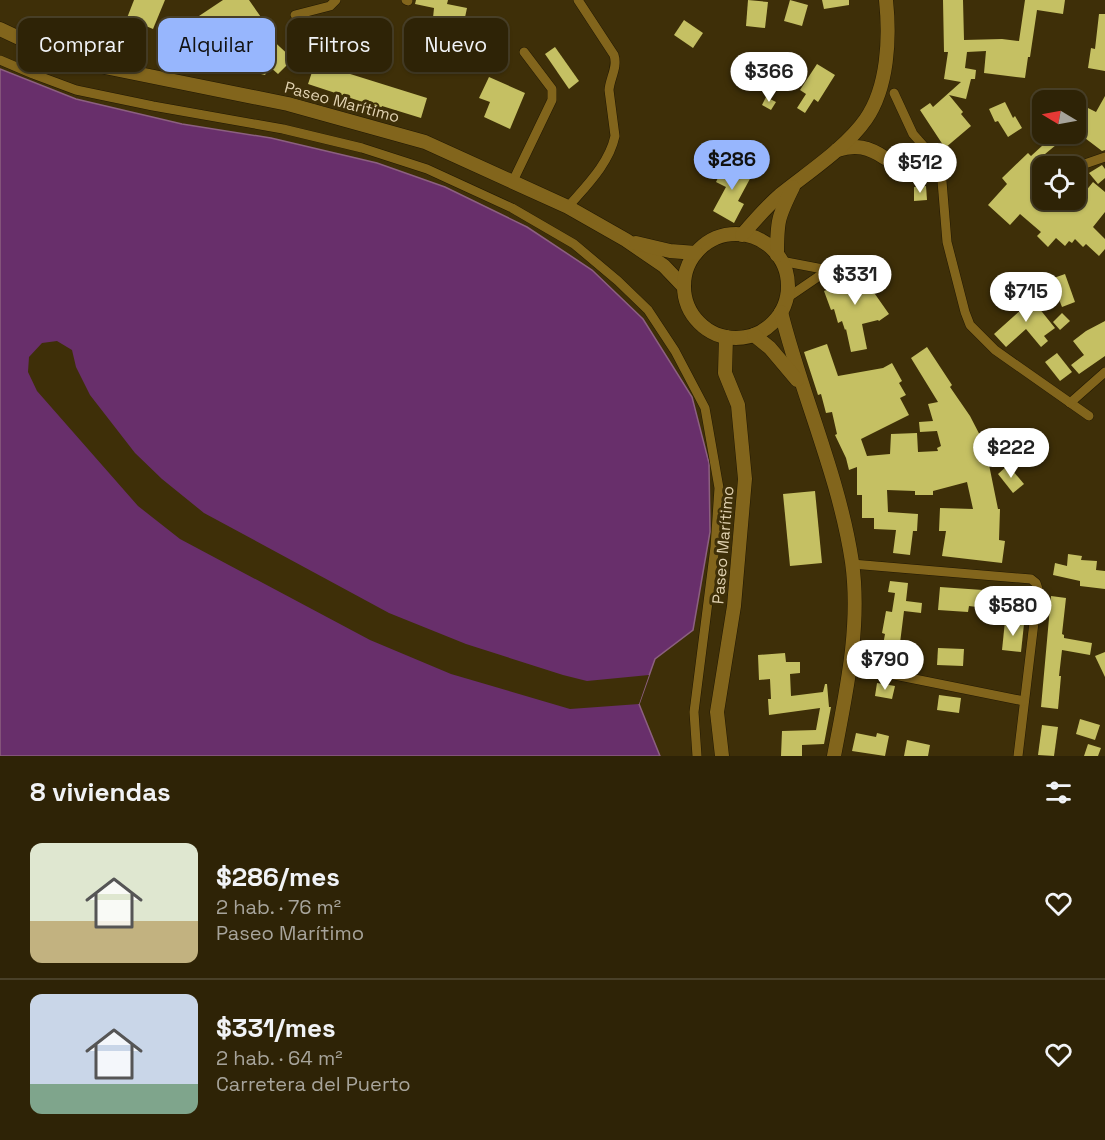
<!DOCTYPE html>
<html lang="es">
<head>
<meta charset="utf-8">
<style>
	:root { --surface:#2e2306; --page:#362b10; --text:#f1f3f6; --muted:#a7a49b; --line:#494028; --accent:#97b6fd }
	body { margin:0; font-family:"Space Grotesk",sans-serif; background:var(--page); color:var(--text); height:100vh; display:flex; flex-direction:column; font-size:22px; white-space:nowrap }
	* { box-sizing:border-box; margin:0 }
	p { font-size:20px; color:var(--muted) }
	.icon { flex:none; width:33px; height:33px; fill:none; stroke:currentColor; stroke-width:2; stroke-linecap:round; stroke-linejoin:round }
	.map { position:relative; height:756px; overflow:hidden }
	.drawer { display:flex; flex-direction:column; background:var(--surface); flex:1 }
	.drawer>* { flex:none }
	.hud { position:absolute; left:18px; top:18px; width:600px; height:54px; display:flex; gap:12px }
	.needle { width:39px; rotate:280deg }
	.buttons { position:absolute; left:1032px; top:90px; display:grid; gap:12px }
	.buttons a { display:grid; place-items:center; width:54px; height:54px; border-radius:12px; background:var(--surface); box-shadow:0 2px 4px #0004,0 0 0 2px var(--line); font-size:30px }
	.price { position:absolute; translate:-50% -51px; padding:0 14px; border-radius:21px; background:#fff; color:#222; font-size:20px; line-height:39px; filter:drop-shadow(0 2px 3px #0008) }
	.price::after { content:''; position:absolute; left:50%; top:36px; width:18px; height:14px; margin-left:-9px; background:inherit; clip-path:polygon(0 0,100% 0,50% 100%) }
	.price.on { background:var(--accent); color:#111 }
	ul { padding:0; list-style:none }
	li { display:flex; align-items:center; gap:18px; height:150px; padding:0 30px }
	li+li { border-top:2px solid var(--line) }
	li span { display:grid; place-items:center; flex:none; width:168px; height:120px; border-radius:12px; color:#555 }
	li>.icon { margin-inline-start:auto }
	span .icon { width:72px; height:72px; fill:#fffc; stroke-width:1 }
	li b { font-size:26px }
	h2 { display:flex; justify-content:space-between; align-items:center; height:72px; padding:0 30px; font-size:26px }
	.chip { padding:0 21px; border-radius:12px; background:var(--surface); box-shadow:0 2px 4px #0004,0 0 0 2px var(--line); font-size:21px; line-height:54px }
	.chip.on { background:var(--accent); color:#111 }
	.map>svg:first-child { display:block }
	.water { fill:#682f6b; stroke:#8c6080; stroke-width:1.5 }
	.pier { fill:#3e2f08 }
	.building { fill:#c5c063 }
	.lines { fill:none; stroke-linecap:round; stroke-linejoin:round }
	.street-casing { stroke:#211803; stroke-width:10 }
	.secondary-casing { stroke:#211803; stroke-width:15 }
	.street { stroke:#82651c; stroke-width:9 }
	.secondary { stroke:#82651c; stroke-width:14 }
	.labels { text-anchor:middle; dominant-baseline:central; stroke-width:6; stroke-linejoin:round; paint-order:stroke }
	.street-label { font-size:16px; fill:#e0d1b0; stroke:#3e2f08 }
</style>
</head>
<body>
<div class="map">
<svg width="1105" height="756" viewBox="0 0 1105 756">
	<rect width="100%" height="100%" fill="#3e2f08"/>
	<polygon class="water" points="0,69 76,99 182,124 271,138 377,163 445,187 527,227 592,270 643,319 692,397 709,463 710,532 693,630 655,659 639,704 660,756 0,756"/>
	<polygon class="pier" points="57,341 72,350 76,367 90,395 135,453 162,479 204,513 389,613 466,644 563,675 587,681 649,675 639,704 570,709 451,674 370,640 180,539 138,506 37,391 28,372 29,357 42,343"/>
	<g class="building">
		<polygon points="134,0 165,0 153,29 127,18"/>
		<polygon points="223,0 249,0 263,20 234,40 250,53 267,35 293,59 278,74 270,67 265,75 234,67 237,61 202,52 196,18"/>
		<polygon points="416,0 448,0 447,4 467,8 464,22 445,18 444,21 433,18 434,8 415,4"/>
		<polygon points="748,0 768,2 765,28 746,26"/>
		<polygon points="790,0 808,5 802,26 784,21"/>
		<polygon points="822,0 849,0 849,5 824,9"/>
		<polygon points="943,0 963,0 964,40 1002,39 1019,41 1025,0 1065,0 1063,14 1037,10 1030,57 1028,57 1025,78 984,73 986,51 967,52 965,68 976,70 975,79 971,79 966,99 949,95 963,112 961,114 971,126 945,148 920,110 930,103 933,107 961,82 944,79 948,52 944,52"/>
		<polygon points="1099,14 1105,14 1105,71 1088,68 1091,48 1095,49"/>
		<polygon points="684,20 703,33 693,48 674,35"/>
		<polygon points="364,31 386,36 382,57 360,53"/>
		<polygon points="555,47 579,81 569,89 545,54"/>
		<polygon points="315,63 427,98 421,118 382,106 381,108 308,84"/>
		<polygon points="817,64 835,75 818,102 814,99 805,113 797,108 806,94 800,90"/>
		<polygon points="489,77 525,93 510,129 484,117 490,102 479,98"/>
		<polygon points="1105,96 1105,150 1102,151 1077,132 1084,121 1076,115 1082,105 1096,112"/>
		<polygon points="766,97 776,102 771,110 762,105"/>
		<polygon points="1005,102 1013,118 1015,116 1022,128 1008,137 998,121 995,122 989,109"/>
		<polygon points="1033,134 1063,134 1053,142 1056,145 1045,154 1057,166 1042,166 1042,200 1076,200 1076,192 1081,197 1093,182 1105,192 1105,212 1093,227 1105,239 1105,249 1099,256 1086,244 1083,247 1075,239 1072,243 1069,241 1065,246 1056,238 1048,247 1037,236 1041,232 1020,214 1010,225 988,205 1007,184 1002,178 1028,153 1031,156 1043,145"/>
		<polygon points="726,161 752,175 738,201 744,204 734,223 713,211 726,187 716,182"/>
		<polygon points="1102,165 1105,169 1105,178 1098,184 1089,173"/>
		<polygon points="926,186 927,200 914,201 914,187"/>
		<polygon points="857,259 863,277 889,314 879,321 878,320 862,324 867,349 851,352 846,329 845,330 842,321 838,323 834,309 831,310 824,291 845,283 851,279 846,263"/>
		<polygon points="1065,274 1075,302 1062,307 1051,279"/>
		<polygon points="1026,292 1055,328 1044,336 1048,341 1041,347 1026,329 1006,347 994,334 1022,309 1015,301"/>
		<polygon points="1062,313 1070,321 1060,330 1053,322"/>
		<polygon points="1105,321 1105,356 1079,374 1071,365 1084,355 1073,341 1086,331"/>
		<polygon points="827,344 838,376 883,368 892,363 902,381 899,383 906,395 900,398 909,415 861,439 867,456 890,454 891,434 917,433 918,452 938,451 937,448 941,446 937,431 920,432 919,422 933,421 928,404 938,402 911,358 927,347 952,385 950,387 970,416 985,445 998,509 1000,509 999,540 1005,541 1002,563 942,556 946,531 939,531 940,508 973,509 967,482 933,491 933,495 915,495 915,491 887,490 888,512 918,514 917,531 913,531 910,555 893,553 896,530 874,529 874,518 862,518 862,495 857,495 857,467 849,470 846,458 835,435 837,434 832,412 826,413 821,394 818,395 804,352"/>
		<polygon points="1057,353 1072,372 1060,381 1045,362"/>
		<polygon points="1008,465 1024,484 1013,493 998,474"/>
		<polygon points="815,491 822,563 790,566 783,494"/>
		<polygon points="1068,554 1082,556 1081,560 1097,561 1096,570 1105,571 1105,589 1080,586 1080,581 1053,575 1055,563 1067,566"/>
		<polygon points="890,581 908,583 906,601 922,603 921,613 904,611 898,659 881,656 885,634 882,633 886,611 892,612 895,593 888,592"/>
		<polygon points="940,587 997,591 996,600 1008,601 1007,611 969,606 968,612 938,610"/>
		<polygon points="1051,596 1066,598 1062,634 1064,635 1064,638 1092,643 1090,655 1062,650 1059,676 1061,676 1058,709 1041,707"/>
		<polygon points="1005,621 1024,624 1021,652 1002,650"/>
		<polygon points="938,648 964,649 963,666 937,665"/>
		<polygon points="1105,652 1105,677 1095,656"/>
		<polygon points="785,653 786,662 800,662 800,673 790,674 791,696 823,692 825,684 827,684 829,707 831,707 824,744 802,745 802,756 781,756 782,731 816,730 820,708 769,715 768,699 771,699 770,679 759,680 758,655"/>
		<polygon points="877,683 895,686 892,699 875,696"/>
		<polygon points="939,695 961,698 959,713 937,710"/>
		<polygon points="1080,719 1100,725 1095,740 1076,734"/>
		<polygon points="1042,725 1058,727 1054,756 1038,755"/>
		<polygon points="856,733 876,737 877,733 889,736 885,756 852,751"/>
		<polygon points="907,740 930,745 928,756 904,756"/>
		<polygon points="1088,744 1101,748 1098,756 1084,756"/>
	</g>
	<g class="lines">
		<g class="street-casing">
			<g id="street">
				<polyline points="406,0 408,1"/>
				<polyline points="295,15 330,6 336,0"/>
				<polyline points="0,60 33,74 76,90 153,106 283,129 362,148 427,169 512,208 574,244 618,281 648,310 675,351 705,408 719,488 715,547 694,712 697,756"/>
				<polyline points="894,93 913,134 936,160 941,169 947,242 965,312 970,325 995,350 1089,416"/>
				<polyline points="1076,167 1105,157"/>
				<polyline points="513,181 552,100 552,89 524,52"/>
				<path d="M568 207C586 186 609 164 615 136L609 90C610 78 618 67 614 55L578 0"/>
				<polyline points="781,261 828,270"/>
				<polyline points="787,298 828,270"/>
				<polyline points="1070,403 1105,372"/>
				<polyline points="852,564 1031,579 1036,583 1038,589 1018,756"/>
				<polyline points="850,666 1024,701"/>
			</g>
		</g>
		<g class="secondary-casing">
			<g id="secondary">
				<polyline points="0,29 36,46 85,63 288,104 425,142 568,207 626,240 664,266 684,287"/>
				<path d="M837 150C856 144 869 147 885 158"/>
				<circle cx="736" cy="286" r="52"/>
				<path d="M742 235C754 221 766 207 780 195 807 173 846 148 866 119 888 87 890 38 886 0"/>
				<polyline points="636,243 670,251 696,253"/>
				<path d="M777 255C777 221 778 217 793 187"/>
				<path d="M781 312C802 396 839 476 852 562 861 627 846 692 834 756"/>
				<polyline points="754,335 770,348 797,380"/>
				<polyline points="722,756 717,712 734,606 745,479 738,405 725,373 726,337"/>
			</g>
		</g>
		<use href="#street" class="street"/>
		<use href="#secondary" class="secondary"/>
	</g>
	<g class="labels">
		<g class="street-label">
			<text transform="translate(342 102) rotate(15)">Paseo Marítimo</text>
			<text transform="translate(723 545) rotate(-85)">Paseo Marítimo</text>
		</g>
	</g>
</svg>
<div class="buttons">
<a><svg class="needle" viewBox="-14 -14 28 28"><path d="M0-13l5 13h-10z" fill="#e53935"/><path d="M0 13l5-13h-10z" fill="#a7a49b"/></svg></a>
<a><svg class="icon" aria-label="locate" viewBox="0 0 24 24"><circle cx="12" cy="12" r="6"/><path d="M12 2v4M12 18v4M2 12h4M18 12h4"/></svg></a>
</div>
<b class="price" style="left:769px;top:103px">$366</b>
<b class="price on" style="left:732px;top:191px">$286</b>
<b class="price" style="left:920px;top:194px">$512</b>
<b class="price" style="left:855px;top:306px">$331</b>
<b class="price" style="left:1026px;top:323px">$715</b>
<b class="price" style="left:1011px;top:479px">$222</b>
<b class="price" style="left:1013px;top:637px">$580</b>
<b class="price" style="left:885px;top:691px">$790</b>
<div class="hud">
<a class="chip">Comprar</a>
<a class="chip on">Alquilar</a>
<a class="chip">Filtros</a>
<a class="chip">Nuevo</a>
</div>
</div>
<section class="drawer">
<h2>8 viviendas<svg class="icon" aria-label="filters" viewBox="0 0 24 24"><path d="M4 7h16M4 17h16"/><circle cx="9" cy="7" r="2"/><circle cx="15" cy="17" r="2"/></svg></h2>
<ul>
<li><span style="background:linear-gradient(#dfe7d0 65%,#c2b280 0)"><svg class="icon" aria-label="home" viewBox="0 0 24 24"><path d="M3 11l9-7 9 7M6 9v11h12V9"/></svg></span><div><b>$286/mes</b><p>2 hab. · 76 m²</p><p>Paseo Marítimo</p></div><svg class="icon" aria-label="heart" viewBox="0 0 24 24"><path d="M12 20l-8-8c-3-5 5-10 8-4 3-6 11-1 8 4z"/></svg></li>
<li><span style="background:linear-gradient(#c9d6e8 75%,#7fa58c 0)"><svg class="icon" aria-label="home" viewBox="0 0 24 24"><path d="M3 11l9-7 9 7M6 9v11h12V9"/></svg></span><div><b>$331/mes</b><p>2 hab. · 64 m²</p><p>Carretera del Puerto</p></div><svg class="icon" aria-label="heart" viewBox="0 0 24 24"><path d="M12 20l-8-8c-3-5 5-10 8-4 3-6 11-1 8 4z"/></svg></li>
</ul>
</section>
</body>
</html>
